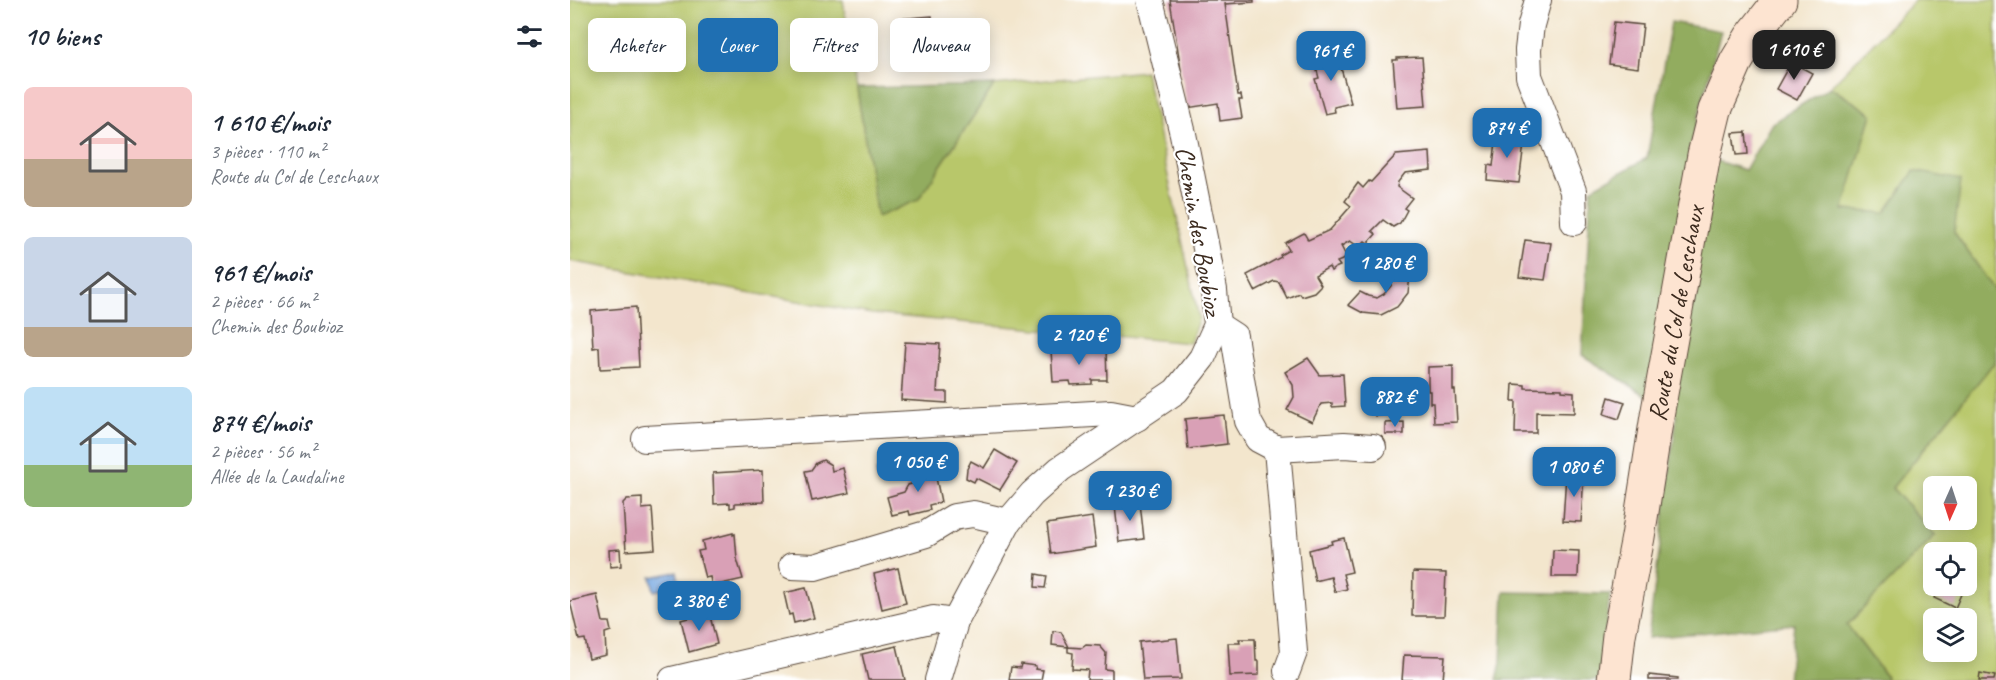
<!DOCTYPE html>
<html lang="fr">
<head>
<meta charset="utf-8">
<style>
	:root { --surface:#fff; --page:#f6f6f7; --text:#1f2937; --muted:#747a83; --accent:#1f6fb2 }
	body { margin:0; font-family:Caveat,sans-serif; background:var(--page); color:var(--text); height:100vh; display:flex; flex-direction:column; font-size:22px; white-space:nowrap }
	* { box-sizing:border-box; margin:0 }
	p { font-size:20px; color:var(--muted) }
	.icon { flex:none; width:33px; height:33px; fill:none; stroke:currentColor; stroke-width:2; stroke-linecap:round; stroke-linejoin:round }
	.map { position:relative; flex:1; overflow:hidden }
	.panel { display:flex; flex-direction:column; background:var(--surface); width:570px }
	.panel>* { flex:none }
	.guide { position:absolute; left:18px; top:18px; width:570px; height:54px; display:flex; gap:12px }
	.needle { width:39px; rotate:183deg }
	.tools { position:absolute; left:1353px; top:476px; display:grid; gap:12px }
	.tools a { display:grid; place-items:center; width:54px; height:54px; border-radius:9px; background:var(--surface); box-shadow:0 3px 15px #0003; font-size:30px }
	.price { position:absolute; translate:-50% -51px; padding:0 14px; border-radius:12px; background:var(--accent); color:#fff; font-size:20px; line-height:39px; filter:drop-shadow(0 2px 3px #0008) }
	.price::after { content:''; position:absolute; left:50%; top:36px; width:18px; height:14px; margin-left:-9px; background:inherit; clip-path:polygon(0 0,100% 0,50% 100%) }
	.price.active { background:#222; color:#fff }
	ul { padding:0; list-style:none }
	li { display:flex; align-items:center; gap:18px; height:150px; padding:0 24px }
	li span { display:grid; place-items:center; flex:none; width:168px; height:120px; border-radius:9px; color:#555 }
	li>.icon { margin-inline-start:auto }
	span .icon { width:72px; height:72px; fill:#fffc; stroke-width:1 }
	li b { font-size:26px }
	h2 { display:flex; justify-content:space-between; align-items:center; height:72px; padding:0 24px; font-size:26px }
	.chip { padding:0 21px; border-radius:9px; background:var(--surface); box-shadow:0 3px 15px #0003; font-size:21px; line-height:54px }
	.chip.active { background:var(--accent); color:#fff }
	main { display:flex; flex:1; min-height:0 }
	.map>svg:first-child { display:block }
	.green { fill:#b8c76a; stroke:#7a7844; stroke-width:1.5; fill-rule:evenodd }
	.forest { fill:#92ac5e; stroke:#666b3e; stroke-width:1.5 }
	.water { fill:#76a7e1; stroke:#586880; stroke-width:1.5 }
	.building { fill:#d9a0b6 }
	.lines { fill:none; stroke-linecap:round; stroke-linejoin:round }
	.minor-casing { stroke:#574638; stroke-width:28 }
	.secondary-casing { stroke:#574638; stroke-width:35 }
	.minor { stroke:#fff; stroke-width:26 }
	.secondary { stroke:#fde4d1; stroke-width:33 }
	.labels { text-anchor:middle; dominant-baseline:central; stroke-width:4.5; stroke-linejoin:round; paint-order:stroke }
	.street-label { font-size:26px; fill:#3b2a1e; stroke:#fff }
</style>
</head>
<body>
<main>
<section class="panel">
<h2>10 biens<svg class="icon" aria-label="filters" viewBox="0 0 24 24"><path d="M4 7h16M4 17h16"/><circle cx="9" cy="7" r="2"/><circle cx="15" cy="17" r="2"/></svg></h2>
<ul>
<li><span style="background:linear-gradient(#f6c9c9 60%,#b9a48a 0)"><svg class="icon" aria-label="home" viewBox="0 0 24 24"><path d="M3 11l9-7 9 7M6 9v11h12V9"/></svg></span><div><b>1 610 €/mois</b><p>3 pièces · 110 m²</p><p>Route du Col de Leschaux</p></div></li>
<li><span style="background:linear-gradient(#c9d6e8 75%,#b9a48a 0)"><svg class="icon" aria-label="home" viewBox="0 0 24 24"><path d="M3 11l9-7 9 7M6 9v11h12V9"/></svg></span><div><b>961 €/mois</b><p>2 pièces · 66 m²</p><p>Chemin des Boubioz</p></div></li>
<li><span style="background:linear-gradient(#bfe0f5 65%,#8fb573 0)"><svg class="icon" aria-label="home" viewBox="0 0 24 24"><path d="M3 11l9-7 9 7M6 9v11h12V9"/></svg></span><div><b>874 €/mois</b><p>2 pièces · 56 m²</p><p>Allée de la Laudaline</p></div></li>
</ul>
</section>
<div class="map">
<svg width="1426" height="680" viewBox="0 0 1426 680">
	<rect width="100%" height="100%" fill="#fff"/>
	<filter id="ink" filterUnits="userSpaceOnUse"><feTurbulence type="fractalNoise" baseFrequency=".0167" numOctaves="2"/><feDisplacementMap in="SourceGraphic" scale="12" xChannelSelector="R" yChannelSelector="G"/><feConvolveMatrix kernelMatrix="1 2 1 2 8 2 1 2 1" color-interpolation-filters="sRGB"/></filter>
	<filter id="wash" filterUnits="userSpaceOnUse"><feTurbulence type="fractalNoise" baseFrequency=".008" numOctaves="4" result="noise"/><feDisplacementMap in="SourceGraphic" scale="24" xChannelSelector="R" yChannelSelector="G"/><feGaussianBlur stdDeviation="1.35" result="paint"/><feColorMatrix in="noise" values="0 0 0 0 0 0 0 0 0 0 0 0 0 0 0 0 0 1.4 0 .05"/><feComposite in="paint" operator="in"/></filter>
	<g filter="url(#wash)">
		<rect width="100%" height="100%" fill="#f3e6cd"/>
		<g class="green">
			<polygon points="0,0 273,0 307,217 348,200 424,85 575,71 629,318 620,343 302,314 0,261"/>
			<polygon points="1345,0 1426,0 1426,292 1384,232 1315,213 1272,210 1302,114 1260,87"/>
			<path d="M1426 360V680H1314L1316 676 1277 625 1365 535 1322 488ZM1364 486H1396V519H1364ZM1364 552H1396V585H1364ZM1364 618H1396V651H1364Z"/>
		</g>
		<g class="forest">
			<polygon points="1101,22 1151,31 1119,152 1175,170 1202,123 1260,87 1302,114 1273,210 1315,213 1344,171 1391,180 1384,232 1426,292 1426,360 1322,488 1365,535 1277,625 1316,677 1314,680 1218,680 1224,624 1078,638 1107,415 1012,355 1021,189 1077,158"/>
			<polygon points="424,85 348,200 307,217 287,88"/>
			<polygon points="934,592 1040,594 1030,680 927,680 931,662"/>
		</g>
		<g class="water">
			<polygon points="334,465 336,475 308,481 306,471"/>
			<polygon points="107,572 110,586 84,591 81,577"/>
		</g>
		<g id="blocks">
			<g class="building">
				<polygon points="600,0 684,0 684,2 655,4 668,95 671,95 672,100 669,100 672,118 650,121 648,103 617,108"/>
				<polygon points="362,16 365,57 330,60 327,19"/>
				<polygon points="1044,22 1073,25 1068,68 1039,64"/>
				<polygon points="766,51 781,103 764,107 765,112 755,114 745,79 749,78 743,56"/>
				<polygon points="852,57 856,106 827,108 823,60 827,60 827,58"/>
				<polygon points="1221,62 1242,73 1227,100 1206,89"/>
				<polygon points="1176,132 1178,154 1166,155 1163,133"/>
				<polygon points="927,133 955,136 949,183 917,180 918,165 923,166"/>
				<polygon points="860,152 861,170 835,173 828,182 827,187 842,198 834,208 837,210 830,223 823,227 813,220 802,231 806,234 798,243 795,241 789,247 780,241 771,246 777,258 767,262 770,266 765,268 761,271 759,267 745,275 751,285 744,292 731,296 729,293 717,298 709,282 704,281 685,291 677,275 711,257 710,255 719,250 715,243 734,233 738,240 760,230 781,206 775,201 788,183 793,188 799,181 801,182 826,155"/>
				<polygon points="955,240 981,243 975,280 949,277"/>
				<polygon points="836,260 840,276 838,293 827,307 811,315 793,313 778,305 790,292 798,296 807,298 814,294 821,286 822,277 820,268"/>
				<polygon points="66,307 69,367 30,369 29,347 23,348 21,311"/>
				<polygon points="335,342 370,344 367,392 377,392 377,403 331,400"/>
				<polygon points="536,349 537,380 522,380 522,384 501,385 500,381 483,382 481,350"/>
				<polygon points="738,358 750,375 773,374 775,406 762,407 762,403 751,404 742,422 717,410 724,397 723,385 715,372"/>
				<polygon points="883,366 883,390 885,390 887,422 864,423 863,403 860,403 860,391 858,391 858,367"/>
				<polygon points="943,384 955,385 955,388 992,389 992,391 1004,392 1004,413 966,412 966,433 945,433 946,401 942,401"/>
				<polygon points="829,389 830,414 805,416 803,390"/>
				<polygon points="1039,397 1055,402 1049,419 1034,414"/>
				<polygon points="654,415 657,444 618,449 615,419"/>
				<polygon points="834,422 834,434 815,434 815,423"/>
				<polygon points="425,450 447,463 430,490 406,478 404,482 396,478 397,469 401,461 414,468"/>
				<polygon points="362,458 371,502 359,505 360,510 340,515 339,511 322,515 317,497 334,492 338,485 348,482 352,475 350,459"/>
				<polygon points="253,460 261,465 262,471 273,468 279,493 242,501 235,471 241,470 246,463"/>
				<polygon points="193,470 194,502 165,503 165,507 160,508 160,503 144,504 143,473"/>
				<polygon points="996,474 1014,475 1011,522 993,521"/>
				<polygon points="72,498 72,509 82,508 85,549 56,551 53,503 57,499"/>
				<polygon points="570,503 574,539 549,542 545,506"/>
				<polygon points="522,517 526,547 481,554 477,524"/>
				<polygon points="163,533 163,535 165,534 167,559 173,579 142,586 140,577 135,578 128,551 134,550 132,541"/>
				<polygon points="774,538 782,572 773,574 777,589 765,592 761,577 745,581 739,550 762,544 761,541"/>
				<polygon points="50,549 51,566 40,567 39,550"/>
				<polygon points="983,550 1009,551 1008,577 982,577"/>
				<polygon points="328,568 336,603 312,609 304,574"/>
				<polygon points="843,572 876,573 874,616 842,616"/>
				<polygon points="466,574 477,576 475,588 465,587"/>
				<polygon points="1370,585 1395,585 1385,608 1364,598"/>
				<polygon points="236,588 244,618 224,623 222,614 219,615 214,593"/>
				<polygon points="27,595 33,622 39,622 41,631 35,633 36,655 19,659 15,639 9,640 0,601"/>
				<polygon points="139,612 147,644 119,652 111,620"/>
				<polygon points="483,631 491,632 499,647 512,648 516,645 530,646 536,653 535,669 542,670 542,680 517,680 518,670 502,669 503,653 498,652 498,647 482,645"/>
				<polygon points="607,638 611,679 573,680 569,642"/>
				<polygon points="669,639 685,639 686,661 689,661 689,675 660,676 658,643 670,643"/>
				<polygon points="327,646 335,680 298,680 292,654"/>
				<polygon points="834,655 875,656 873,680 832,680"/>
				<polygon points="451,664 466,666 465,669 473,670 471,680 439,680 441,667 450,668"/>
				<polygon points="1410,673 1425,676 1424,680 1409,680"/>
				<polygon points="1079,675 1108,678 1108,680 1079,680"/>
			</g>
		</g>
	</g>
	<g filter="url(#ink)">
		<use href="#blocks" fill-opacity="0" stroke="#574638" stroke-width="1.5"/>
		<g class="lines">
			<g class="minor-casing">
				<g id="minor">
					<polyline points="968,0 961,25 958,50 959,76 1003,191 1004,222"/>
					<polyline points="647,325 664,336 678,421 688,439 707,449 774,445 803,447"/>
					<polyline points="75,439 541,413 567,418"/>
					<polyline points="707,449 724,652 717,671"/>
					<polyline points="222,566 245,567 356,534 384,517 403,514 438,522"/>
					<polyline points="102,680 364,619 385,622"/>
					<polyline points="368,680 385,622 438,522 462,494 490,469 606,391 632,358 647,325 644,290 635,243 613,134 580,0"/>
				</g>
			</g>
			<g class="secondary-casing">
				<g id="secondary">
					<path id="s1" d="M1044 680 1049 635 1068 537 1087 416 1134 155 1145 110 1166 62 1181 37 1210 0"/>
				</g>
			</g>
			<use href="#minor" class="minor"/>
			<use href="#secondary" class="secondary"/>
		</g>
	</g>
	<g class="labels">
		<g class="street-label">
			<text transform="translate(629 231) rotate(80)">Chemin des Boubioz</text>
			<text stroke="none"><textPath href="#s1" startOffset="372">Route du Col de Leschaux</textPath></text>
		</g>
	</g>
</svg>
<div class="tools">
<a><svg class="needle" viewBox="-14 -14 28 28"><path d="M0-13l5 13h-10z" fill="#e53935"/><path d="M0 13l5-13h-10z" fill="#747a83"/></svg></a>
<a><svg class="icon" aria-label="locate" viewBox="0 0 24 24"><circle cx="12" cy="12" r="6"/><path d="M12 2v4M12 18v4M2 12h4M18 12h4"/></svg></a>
<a><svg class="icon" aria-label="layers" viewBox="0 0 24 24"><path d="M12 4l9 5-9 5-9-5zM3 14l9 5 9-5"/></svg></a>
</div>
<b class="price active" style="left:1224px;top:81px">1 610 €</b>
<b class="price" style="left:761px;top:82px">961 €</b>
<b class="price" style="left:937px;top:159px">874 €</b>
<b class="price" style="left:816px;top:294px">1 280 €</b>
<b class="price" style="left:509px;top:366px">2 120 €</b>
<b class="price" style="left:825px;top:428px">882 €</b>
<b class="price" style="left:348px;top:493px">1 050 €</b>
<b class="price" style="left:1004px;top:498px">1 080 €</b>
<b class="price" style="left:560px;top:522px">1 230 €</b>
<b class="price" style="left:129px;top:632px">2 380 €</b>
<div class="guide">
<a class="chip">Acheter</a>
<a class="chip active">Louer</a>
<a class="chip">Filtres</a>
<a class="chip">Nouveau</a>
</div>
</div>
</main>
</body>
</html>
